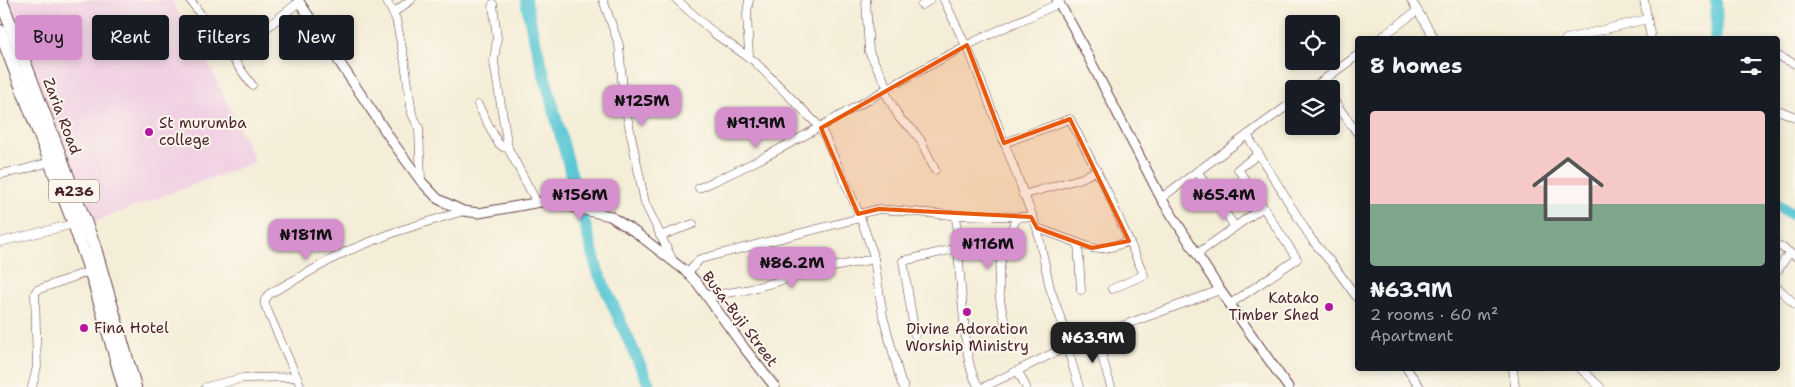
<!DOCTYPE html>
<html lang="en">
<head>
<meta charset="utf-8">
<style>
	:root { --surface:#171b24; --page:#20242c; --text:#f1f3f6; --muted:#9ea1a6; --accent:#d690ce }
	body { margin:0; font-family:"Shantell Sans",sans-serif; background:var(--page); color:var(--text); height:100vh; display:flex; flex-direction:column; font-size:19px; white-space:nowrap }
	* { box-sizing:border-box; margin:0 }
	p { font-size:16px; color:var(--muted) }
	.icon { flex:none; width:28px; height:28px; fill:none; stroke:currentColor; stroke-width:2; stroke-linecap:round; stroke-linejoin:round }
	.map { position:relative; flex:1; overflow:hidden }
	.details { position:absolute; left:1355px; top:36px; width:425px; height:335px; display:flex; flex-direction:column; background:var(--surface); border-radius:5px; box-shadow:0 2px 8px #0003 }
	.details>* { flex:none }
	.banner { position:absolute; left:15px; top:15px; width:475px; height:45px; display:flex; gap:10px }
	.buttons { position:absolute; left:1285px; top:15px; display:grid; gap:10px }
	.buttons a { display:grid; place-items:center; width:55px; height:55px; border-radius:5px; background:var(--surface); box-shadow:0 2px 8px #0003; font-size:25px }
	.price { position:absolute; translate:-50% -42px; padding:0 11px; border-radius:10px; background:var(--accent); color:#111; font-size:16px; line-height:32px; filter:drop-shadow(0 1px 2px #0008) }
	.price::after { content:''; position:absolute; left:50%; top:30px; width:15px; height:11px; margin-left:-8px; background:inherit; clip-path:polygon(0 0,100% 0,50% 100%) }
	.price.on { background:#222; color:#fff }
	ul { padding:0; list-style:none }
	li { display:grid; align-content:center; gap:10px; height:265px; padding:0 15px }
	li span { display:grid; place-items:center; height:155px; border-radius:5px; color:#555 }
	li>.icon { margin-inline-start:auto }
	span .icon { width:90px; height:90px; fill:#fffc; stroke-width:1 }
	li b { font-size:21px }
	h2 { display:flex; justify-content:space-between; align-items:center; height:60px; padding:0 15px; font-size:21px }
	.chip { padding:0 18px; border-radius:5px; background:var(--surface); box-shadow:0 2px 8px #0003; font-size:18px; line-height:45px }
	.chip.on { background:var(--accent); color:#111 }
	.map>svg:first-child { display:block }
	.built { fill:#f1d0e3 }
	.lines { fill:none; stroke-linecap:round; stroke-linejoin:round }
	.river { stroke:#5cc8d5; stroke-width:12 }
	.minor-casing { stroke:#643e45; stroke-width:9 }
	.tertiary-casing { stroke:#643e45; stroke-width:11 }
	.trunk-casing { stroke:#643e45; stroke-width:14 }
	.minor { stroke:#fff; stroke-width:8 }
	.tertiary { stroke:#fff; stroke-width:9 }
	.trunk { stroke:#fff; stroke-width:12 }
	.marked { fill:#e8590c; fill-opacity:0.2; stroke:#e8590c; stroke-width:4; stroke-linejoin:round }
	.poi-dot { fill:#b5179e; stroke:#fbf7ec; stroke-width:2 }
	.labels { text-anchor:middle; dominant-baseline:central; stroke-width:4; stroke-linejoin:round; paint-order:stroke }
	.shield { fill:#fbf7ec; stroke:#7f6065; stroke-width:1 }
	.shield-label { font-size:14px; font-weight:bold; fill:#4a1f2b }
	.street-label { font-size:15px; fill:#4a1f2b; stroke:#fbf7ec }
	.poi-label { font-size:15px; fill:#4a1f2b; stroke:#fbf7ec; text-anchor:start }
</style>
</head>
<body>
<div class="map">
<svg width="1795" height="387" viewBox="0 0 1795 387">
	<rect width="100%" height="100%" fill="#fbf7ec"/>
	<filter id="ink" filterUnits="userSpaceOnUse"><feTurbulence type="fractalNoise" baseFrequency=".02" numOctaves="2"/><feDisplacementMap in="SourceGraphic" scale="10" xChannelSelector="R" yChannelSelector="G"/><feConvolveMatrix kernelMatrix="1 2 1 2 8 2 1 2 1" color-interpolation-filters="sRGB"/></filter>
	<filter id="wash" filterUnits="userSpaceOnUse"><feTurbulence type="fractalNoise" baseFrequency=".0096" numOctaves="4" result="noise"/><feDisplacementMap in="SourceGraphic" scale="20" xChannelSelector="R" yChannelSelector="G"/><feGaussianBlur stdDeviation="1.12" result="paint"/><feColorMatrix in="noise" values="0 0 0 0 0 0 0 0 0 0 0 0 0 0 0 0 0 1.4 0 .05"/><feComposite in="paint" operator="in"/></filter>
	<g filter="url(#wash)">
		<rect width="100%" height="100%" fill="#f4edd7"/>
		<polygon class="built" points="9,0 171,0 213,73 255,162 96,221 45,101"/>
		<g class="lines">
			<g class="river">
				<polyline points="526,0 532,30 598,272 650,387"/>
				<polyline points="1715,39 1717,25 1716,0"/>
				<polyline points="1778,205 1795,216"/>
			</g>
		</g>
	</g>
	<g filter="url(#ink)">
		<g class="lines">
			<g class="minor-casing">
				<g id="minor">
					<polyline points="190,0 252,85"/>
					<polyline points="386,0 396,19 405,63 412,114 419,128 421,181"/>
					<polyline points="603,0 619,45 624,101 645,203 672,259"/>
					<polyline points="677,0 715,34 754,61 821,128 858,211 873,253 883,316 901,382 904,387"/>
					<polyline points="749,0 747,13 749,57"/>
					<polyline points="866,0 869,52 888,88"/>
					<polyline points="944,0 966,46"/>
					<polyline points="1411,0 1435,39"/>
					<polyline points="1644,0 1651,39"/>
					<polyline points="493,4 497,38 494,62 508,148 537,203"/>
					<polyline points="922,5 930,0"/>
					<polyline points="393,13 411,0"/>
					<polyline points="1379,39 1417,11"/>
					<polyline points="1566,39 1647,19"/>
					<polyline points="967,45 1037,228 1050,288 1070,345"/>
					<polyline points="1778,56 1795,64"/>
					<polyline points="230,57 299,2"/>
					<polyline points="1311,89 1358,55"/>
					<polyline points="884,90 900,119 912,129 920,139 935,170"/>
					<polyline points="1331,97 1358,134"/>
					<polyline points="478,105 498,143 503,147 508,148"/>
					<polyline points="1778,110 1795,117"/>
					<polyline points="1247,135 1312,240 1334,266 1358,299"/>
					<polyline points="1004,143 1070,119 1107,191 1144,275 1112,289"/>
					<polyline points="1197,171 1235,227"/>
					<polyline points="0,174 22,170 50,162"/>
					<path d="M699 188C792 148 876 92 966 46 997 30 1029 17 1060 3"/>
					<polyline points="1023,195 1082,178 1097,170"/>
					<polyline points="1161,198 1294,101"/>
					<polyline points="858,214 879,209 952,215 1032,217"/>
					<path d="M956 215C958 254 961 293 965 331 967 349 968 371 979 387"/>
					<path d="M1037 228 1092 248C1105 250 1116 246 1129 241"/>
					<polyline points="660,236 693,224"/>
					<polyline points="0,242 74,224"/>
					<polyline points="1078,243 1081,290"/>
					<polyline points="1778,245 1795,256"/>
					<polyline points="1197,254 1263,207"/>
					<polyline points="1778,270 1789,253"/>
					<polyline points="688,273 700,259 860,218"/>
					<polyline points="1778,288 1795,304"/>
					<polyline points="707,296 746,290 828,268 874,259"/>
					<polyline points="1230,304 1297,259 1238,169 1259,154"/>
					<path d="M1006 326C993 283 998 257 1017 217"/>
					<polyline points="915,335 903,261 958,248"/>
					<polyline points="1096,336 1111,387"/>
					<polyline points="1067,347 1079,387"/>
					<polyline points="1407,369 1420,387"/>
					<polyline points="1513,369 1515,387"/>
					<polyline points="1581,369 1600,387"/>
					<polyline points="1018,371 1026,387"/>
					<polyline points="32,387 37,367 35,293 37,290 90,271"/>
					<polyline points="206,387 243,378 297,377"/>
					<polyline points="301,387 265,305 265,300 269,294 345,252 395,232 463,211"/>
					<polyline points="984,387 1070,345 1220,290"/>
				</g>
			</g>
			<g class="tertiary-casing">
				<g id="tertiary">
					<polyline points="298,0 394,144 421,181 438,199 463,211 479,213 546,201 610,216 635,232 688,273 698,284 745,349 775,387"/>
					<polyline points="1057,0 1073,27 1161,198 1220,290 1288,387"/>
				</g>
			</g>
			<g class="trunk-casing">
				<g id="trunk">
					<polyline points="1,0 94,245 135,387"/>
					<polyline points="0,31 74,224 94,282 124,387"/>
				</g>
			</g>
			<use href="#minor" class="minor"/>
			<use href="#tertiary" class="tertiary"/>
			<use href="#trunk" class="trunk"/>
		</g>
	</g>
	<path class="marked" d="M967 45 1004 143 1070 119 1129 241 1092 248 1037 228 1031 217 879 209 858 214 821 128Z"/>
	<g class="poi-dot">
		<circle cx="149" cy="132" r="5"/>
		<circle cx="1329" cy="307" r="5"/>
		<circle cx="967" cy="312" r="5"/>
		<circle cx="84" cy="328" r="5"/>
	</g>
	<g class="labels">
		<rect class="shield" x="49" y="179.5" width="50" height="23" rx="4"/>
		<g class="shield-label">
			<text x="74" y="191">A236</text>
		</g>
		<g class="street-label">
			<text transform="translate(62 116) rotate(69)">Zaria Road</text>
			<text transform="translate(740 319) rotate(53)">Busa-Buji Street</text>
		</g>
		<g class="poi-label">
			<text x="159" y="123">St murumba<tspan x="159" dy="17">college</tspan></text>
			<text x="1319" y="298" text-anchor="end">Katako<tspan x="1319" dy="17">Timber Shed</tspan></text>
			<text x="94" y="328">Fina Hotel</text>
			<text x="967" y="329" text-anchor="middle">Divine Adoration<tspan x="967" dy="17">Worship Ministry</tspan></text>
		</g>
	</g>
</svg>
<div class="buttons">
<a><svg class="icon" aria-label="locate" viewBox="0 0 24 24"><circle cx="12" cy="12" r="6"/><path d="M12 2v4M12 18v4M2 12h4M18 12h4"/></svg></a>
<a><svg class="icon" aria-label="layers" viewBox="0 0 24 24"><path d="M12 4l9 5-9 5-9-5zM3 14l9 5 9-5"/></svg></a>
</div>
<b class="price" style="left:642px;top:127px">₦125M</b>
<b class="price" style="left:756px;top:149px">₦91.9M</b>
<b class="price" style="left:580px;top:221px">₦156M</b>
<b class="price" style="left:1224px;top:221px">₦65.4M</b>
<b class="price" style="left:306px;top:261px">₦181M</b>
<b class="price" style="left:988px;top:270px">₦116M</b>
<b class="price" style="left:792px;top:289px">₦86.2M</b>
<b class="price on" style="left:1093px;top:364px">₦63.9M</b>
<div class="banner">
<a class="chip on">Buy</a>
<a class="chip">Rent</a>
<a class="chip">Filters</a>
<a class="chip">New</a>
</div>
<section class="details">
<h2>8 homes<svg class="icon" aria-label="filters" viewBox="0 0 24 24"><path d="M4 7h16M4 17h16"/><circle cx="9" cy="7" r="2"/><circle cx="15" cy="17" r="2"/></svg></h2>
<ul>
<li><span style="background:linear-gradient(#f6c9c9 60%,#7fa58c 0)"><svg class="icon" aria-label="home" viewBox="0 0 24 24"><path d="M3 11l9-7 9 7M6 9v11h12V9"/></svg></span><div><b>₦63.9M</b><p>2 rooms · 60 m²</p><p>Apartment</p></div></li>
</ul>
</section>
</div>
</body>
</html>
